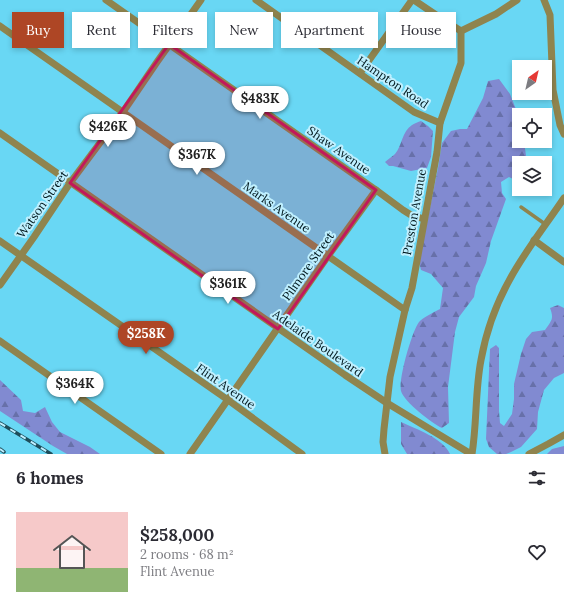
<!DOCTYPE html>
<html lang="en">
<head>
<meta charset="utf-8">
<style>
	:root { --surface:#fff; --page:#f7f7f7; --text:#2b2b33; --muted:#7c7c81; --accent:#ae4625 }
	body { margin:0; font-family:Lora,serif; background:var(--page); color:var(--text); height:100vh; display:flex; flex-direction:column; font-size:15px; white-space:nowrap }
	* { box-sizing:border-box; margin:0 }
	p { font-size:13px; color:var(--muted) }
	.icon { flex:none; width:22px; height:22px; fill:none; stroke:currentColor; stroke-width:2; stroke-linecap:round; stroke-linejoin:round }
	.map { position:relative; height:454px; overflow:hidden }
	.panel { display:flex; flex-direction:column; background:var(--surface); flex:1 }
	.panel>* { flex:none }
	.guide { position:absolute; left:12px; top:12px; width:540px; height:36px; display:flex; gap:8px }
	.needle { width:26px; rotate:34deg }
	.fabs { position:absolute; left:512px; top:60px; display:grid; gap:8px }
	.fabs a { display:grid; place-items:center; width:40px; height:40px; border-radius:0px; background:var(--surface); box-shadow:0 2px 6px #0003; font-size:20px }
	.price { position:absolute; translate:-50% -34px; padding:0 9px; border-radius:14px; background:#fff; color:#222; font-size:13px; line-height:26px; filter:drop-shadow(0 1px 2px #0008) }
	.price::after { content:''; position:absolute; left:50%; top:24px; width:12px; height:9px; margin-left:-6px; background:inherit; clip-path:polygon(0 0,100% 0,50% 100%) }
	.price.current { background:var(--accent); color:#fff }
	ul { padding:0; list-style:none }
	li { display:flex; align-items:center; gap:12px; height:100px; padding:0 16px }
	li span { display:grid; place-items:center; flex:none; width:112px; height:80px; border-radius:0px; color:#555 }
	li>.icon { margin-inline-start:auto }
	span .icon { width:48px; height:48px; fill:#fffc; stroke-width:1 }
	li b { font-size:17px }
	h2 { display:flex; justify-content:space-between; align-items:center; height:48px; padding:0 16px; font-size:17px }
	.tag { padding:0 14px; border-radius:0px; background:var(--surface); box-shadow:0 2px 6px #0003; font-size:14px; line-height:36px }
	.tag.current { background:var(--accent); color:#fff }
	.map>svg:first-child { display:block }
	.forest { fill:url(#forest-firs) }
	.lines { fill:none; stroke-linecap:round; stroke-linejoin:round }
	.service { stroke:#8f844e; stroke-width:3.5 }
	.minor { stroke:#8f844e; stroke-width:7 }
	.rail-casing { stroke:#1e4d5a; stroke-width:3.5 }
	.rail { stroke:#bff0ff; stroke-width:2; stroke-dasharray:6; stroke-linecap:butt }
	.marked { fill:#c2185b; fill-opacity:0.2; stroke:#c2185b; stroke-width:3; stroke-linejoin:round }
	.labels { text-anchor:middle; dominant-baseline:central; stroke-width:4; stroke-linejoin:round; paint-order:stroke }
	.street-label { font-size:12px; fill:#01181e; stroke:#bff0ff }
</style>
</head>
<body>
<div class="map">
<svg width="564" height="454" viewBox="0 0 564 454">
	<defs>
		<pattern id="forest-firs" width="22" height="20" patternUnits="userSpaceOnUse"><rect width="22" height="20" fill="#818ad1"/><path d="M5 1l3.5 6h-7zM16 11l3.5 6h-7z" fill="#6770a9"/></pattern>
	</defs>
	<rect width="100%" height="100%" fill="#69d7f4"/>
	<g class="forest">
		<path d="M499 79 510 94 519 117V141H524L527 163H519V182L509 177 501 182 502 193 506 199 491 241 486 263 476 286 474 297 459 317 455 332 448 387 449 423 442 428C432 423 404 402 401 391 398 380 412 331 419 322 422 318 434 312 440 309L443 288 431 274 421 270 419 262 438 168 442 143 451 131 460 129H467L483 98 488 81Z"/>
		<path d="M421 121 428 126 433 131 431 157 427 168 411 171 393 166H389L385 162C388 159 392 157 395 154 402 146 402 131 412 125 415 123 418 122 421 121Z"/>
		<path d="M558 305 564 308V373L554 378 544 390 538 412 537 429 521 447 511 452 506 454H497L489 447 486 439 490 349 496 345 499 348V411L500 423 504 426 512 414 514 399V384L521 354 526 339 532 332 545 330C552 320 554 319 550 308Z"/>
		<polygon points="0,380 21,400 23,411 35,413 45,407 52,422 60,432 90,447 100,454 67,454 53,446 0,411"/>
		<path d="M401 422C416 429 443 438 450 454H407L401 444Z"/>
		<polygon points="564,446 564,454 547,454 552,449"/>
	</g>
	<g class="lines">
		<polyline class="service" points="521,207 545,224"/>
		<g class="minor">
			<polyline points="106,0 376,190 403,210 411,215 424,219"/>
			<polyline points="256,0 414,112 440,123"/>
			<polyline points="414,0 442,19 461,31"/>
			<polyline points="544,0 550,15 553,90 560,125 564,134"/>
			<polyline points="0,26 405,310"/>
			<polyline points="461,31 496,14 517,0"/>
			<polyline points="360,73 412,0"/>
			<polyline points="0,133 345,375 387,403 471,454"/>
			<polyline points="534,240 564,262"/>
			<polyline points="0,241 228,400 302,454"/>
			<polyline points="0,285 34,237 70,183 123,112 157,62 201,0"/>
			<polyline points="0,341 161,454"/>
			<polyline points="190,454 328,256 376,190"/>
			<polyline points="385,454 383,442 384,429 390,377 405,310 412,288 437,152 440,123 461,63 461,31"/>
			<path d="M472 454C477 423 475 391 481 360 486 332 496 304 510 279 525 251 546 225 564 198"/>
			<polyline points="529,454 548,444 564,435"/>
		</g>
		<g class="rail-casing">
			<g id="rail">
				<polyline points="0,423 51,454"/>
				<polyline points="0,449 4,452"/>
			</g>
		</g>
		<use href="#rail" class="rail"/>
	</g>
	<path class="marked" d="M169 44 376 190 278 329 70 183Z"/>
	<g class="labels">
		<g class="street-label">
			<text transform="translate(393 82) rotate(34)">Hampton Road</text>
			<text transform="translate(339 150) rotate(35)">Shaw Avenue</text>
			<text transform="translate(42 204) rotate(-55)">Watson Street</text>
			<text transform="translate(277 207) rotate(35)">Marks Avenue</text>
			<text transform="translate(414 212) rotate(-80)">Preston Avenue</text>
			<text transform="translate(308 266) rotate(-55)">Pilmore Street</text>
			<text transform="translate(318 343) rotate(35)">Adelaide Boulevard</text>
			<text transform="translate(226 386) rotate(35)">Flint Avenue</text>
		</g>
	</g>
</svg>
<div class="fabs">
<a><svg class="needle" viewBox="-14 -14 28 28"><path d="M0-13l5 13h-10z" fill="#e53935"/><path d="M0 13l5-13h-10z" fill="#7c7c81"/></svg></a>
<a><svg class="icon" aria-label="locate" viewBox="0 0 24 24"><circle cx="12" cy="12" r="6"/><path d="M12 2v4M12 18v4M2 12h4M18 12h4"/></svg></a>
<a><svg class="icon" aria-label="layers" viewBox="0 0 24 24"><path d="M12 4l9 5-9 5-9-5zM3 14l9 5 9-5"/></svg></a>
</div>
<b class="price" style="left:260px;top:120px">$483K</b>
<b class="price" style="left:108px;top:148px">$426K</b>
<b class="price" style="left:197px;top:176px">$367K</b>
<b class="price" style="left:228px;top:305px">$361K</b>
<b class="price current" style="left:146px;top:355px">$258K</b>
<b class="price" style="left:75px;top:405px">$364K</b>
<div class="guide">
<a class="tag current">Buy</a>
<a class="tag">Rent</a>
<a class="tag">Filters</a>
<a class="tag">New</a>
<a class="tag">Apartment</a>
<a class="tag">House</a>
</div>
</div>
<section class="panel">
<h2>6 homes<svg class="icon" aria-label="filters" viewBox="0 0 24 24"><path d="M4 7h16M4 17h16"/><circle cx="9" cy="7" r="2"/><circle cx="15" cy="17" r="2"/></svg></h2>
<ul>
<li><span style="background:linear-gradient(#f6c9c9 70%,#8fb573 0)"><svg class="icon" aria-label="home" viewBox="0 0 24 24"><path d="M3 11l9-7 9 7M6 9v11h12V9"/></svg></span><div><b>$258,000</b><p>2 rooms · 68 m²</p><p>Flint Avenue</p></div><svg class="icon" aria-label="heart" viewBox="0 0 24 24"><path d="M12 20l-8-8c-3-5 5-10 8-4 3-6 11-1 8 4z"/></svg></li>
</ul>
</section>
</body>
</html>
